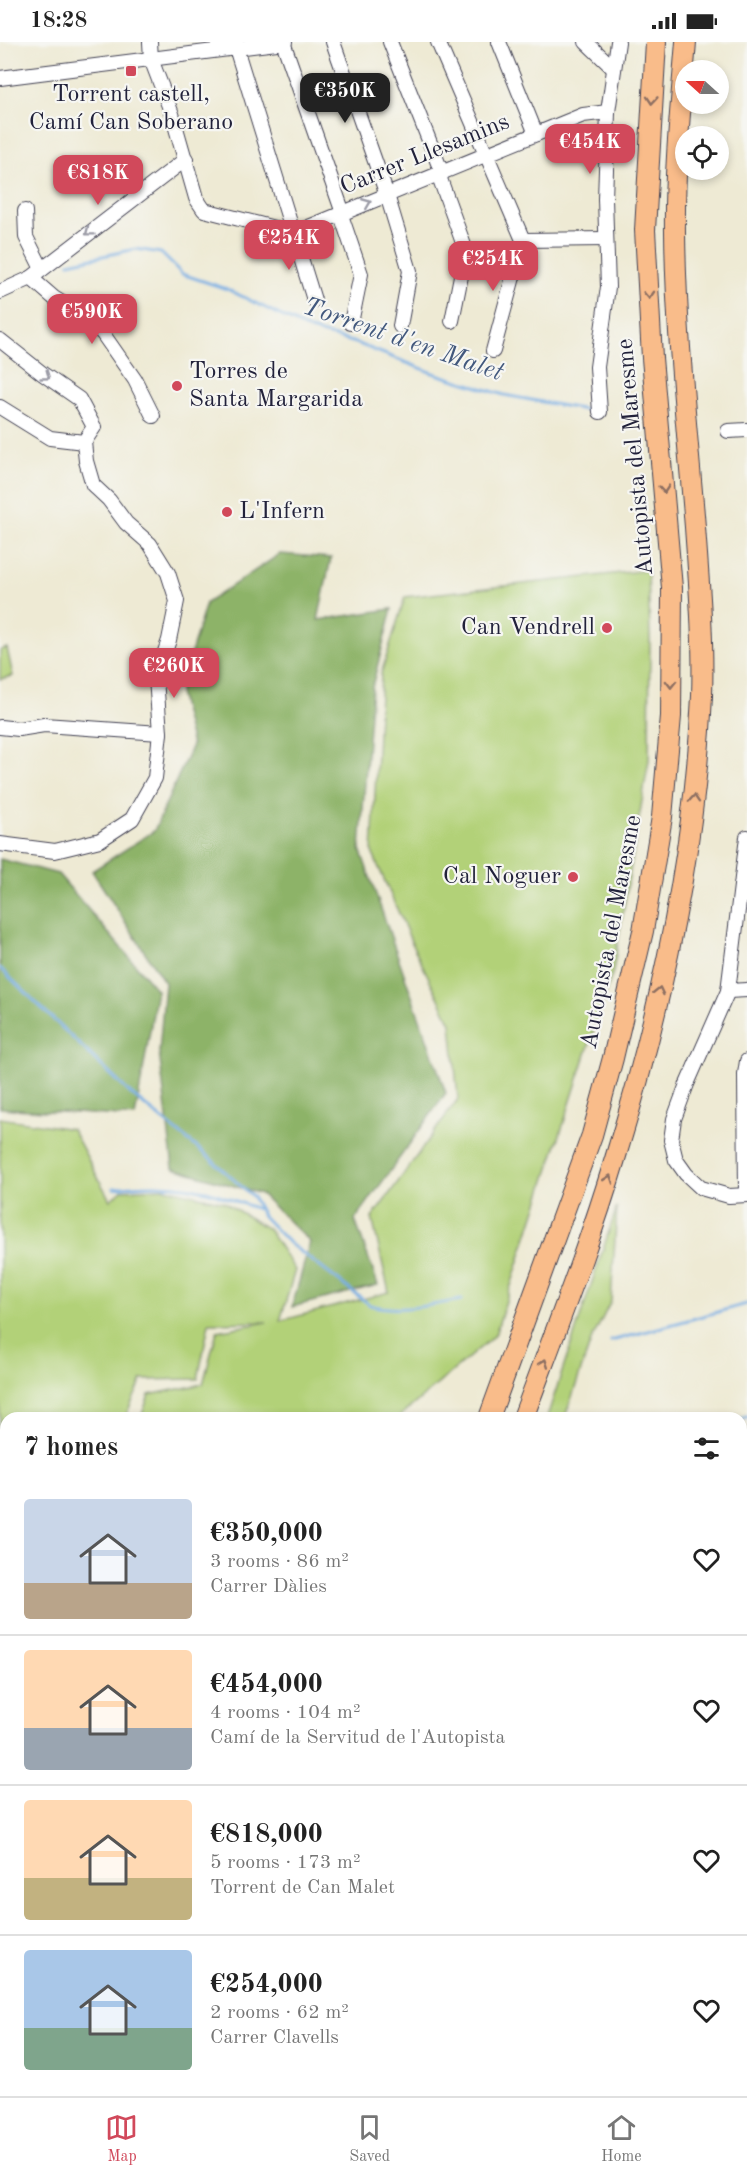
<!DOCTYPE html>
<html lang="en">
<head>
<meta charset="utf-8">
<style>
	:root { --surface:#fff; --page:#f2f2f2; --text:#222; --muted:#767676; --line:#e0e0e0; --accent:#d1495b }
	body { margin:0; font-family:"Old Standard TT",serif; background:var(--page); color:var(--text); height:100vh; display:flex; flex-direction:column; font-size:22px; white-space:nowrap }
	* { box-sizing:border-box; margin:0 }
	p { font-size:20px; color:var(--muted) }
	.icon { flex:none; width:33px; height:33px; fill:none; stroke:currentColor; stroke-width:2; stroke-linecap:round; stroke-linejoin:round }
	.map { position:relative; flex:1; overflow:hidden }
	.side { position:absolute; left:0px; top:1370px; width:747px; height:686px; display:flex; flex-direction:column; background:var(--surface); border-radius:18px 18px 0 0; box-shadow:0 3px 9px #0003 }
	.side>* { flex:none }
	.needle { width:39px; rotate:291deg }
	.buttons { position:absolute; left:675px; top:18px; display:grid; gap:12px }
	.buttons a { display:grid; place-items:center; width:54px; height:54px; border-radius:50%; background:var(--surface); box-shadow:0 3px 9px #0003; font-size:30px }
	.price { position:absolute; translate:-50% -51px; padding:0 14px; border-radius:12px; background:var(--accent); color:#fff; font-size:20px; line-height:39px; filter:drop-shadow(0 2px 3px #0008) }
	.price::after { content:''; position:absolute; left:50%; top:36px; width:18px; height:14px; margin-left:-9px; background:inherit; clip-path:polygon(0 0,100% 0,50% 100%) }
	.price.on { background:#222; color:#fff }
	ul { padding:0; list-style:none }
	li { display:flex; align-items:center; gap:18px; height:150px; padding:0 24px }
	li+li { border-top:2px solid var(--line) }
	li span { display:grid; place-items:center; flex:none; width:168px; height:120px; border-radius:6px; color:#555 }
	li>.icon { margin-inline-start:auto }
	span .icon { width:72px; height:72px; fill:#fffc; stroke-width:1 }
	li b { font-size:26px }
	h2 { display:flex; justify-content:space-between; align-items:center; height:72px; padding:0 24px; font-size:26px }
	.status { display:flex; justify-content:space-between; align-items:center; height:42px; padding:0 30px; background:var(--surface); direction:ltr }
	.status svg { height:16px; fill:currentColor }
	.tabs { display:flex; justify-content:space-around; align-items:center; height:84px; border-top:2px solid var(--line); background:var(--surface); font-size:16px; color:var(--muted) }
	.tabs a { display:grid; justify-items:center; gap:3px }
	.tabs .on { color:var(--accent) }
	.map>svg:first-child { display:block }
	.green { fill:#b2d178; stroke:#6a7a5a; stroke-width:1.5 }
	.forest { fill:#8db368; stroke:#586a52; stroke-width:1.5 }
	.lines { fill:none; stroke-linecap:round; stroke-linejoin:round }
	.stream { stroke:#72aae1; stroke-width:3 }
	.minor-casing { stroke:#414052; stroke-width:16 }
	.highway-casing { stroke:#414052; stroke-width:22 }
	.minor { stroke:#fff; stroke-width:14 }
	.highway { stroke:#f9bc8a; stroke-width:20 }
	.oneway { stroke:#8e6f62 }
	.oneway2 { stroke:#9c9ca7 }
	.poi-dot { fill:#d1495b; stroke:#f6f6f2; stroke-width:2 }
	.labels { text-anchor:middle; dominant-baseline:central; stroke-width:4.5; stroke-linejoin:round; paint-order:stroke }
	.poi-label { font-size:24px; fill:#22223b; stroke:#f6f6f2; text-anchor:start }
	.street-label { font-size:24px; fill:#22223b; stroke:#f6f6f2 }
	.water-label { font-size:26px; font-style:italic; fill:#42587d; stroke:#f6f6f2 }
</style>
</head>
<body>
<div class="status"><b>18:28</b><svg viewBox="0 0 49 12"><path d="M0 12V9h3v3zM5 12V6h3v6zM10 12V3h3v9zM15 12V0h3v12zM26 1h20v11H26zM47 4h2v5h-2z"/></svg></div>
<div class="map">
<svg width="747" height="2054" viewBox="0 0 747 2054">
	<rect width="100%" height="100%" fill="#f6f6f2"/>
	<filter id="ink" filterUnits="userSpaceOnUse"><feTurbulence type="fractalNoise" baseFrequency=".0167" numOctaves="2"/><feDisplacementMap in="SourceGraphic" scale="12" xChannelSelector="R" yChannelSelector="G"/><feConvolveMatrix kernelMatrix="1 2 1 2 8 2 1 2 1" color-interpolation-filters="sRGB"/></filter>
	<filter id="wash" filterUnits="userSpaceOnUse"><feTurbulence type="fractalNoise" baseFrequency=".008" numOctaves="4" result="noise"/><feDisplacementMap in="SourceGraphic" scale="24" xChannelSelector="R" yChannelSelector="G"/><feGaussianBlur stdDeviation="1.35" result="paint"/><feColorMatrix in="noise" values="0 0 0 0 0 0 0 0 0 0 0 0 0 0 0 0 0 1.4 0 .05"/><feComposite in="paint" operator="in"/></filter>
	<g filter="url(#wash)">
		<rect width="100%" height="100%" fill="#eeead4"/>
		<g class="green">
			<polygon points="648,528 650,594 649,718 613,929 495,1293 399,1375 141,1375 149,1353 203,1342 217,1289 267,1280 209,1281 198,1337 142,1338 125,1375 6,1376 6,2023 0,2030 0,1076 72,1087 110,1158 122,1148 165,1146 224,1160 268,1187 295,1228 280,1279 389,1250 372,1176 458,1057 451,981 415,908 372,810 381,632 405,555"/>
			<polygon points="7,606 13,634 0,637 0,608"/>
			<polygon points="617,1165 611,1259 591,1299 565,1375 547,1375"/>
			<polygon points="741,1516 747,1520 747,1679 741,1680"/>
			<polygon points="747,1803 747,1908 741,1909 741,1804"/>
		</g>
		<g class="forest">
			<polygon points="280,512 331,516 318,578 392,567 372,645 360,807 446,1051 355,1178 378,1243 292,1265 310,1200 261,1152 173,1126 159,1010 165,941 92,829 154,789 192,703 179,651 206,561"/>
			<polygon points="0,817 58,832 157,948 135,1075 0,1066"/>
		</g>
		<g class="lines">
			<g class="stream">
				<polyline points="69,221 136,207 161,211 182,232 227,247 310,288 356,301 433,331 504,353 597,370"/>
				<path d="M0 926 132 1053 210 1116 253 1155 263 1174 289 1201 370 1263C400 1271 430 1263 461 1258"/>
				<path d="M114 1146C150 1141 187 1141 222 1154 234 1158 246 1163 258 1167"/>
				<polyline points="611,1299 747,1262"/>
				<polyline points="741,1377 747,1375"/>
				<polyline points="0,1574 6,1574"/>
				<polyline points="741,1954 747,1951"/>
			</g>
		</g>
	</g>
	<g filter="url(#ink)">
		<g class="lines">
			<g class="minor-casing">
				<g id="minor">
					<polyline points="150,0 151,17 172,72 196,156 204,168 294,191"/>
					<polyline points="283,0 343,171 342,176 361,232 351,281"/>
					<polyline points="333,0 387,153 410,229 400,284"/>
					<polyline points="390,0 442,131 440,137 466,209 452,279"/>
					<polyline points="438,0 523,198 493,309"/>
					<polyline points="499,0 536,92"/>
					<polyline points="586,0 614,27"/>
					<polyline points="236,6 314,258"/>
					<polyline points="0,36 285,0"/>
					<polyline points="25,169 26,195 42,227"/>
					<polyline points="294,191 583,73 608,70"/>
					<polyline points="523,198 606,197"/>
					<polyline points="31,236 54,256 85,275 103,292 135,338 153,374"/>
					<polyline points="0,250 31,236 186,117"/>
					<polyline points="0,298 43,332 79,357 94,385 84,400 50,396 0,365"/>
					<polyline points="600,370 597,325 608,245 605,157 608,70 618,0"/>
					<polyline points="728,389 747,388"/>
					<polyline points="0,685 19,687 44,683 160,691"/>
					<polyline points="747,795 728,949 687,1042 674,1077 671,1098 676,1118 686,1132 701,1146 729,1154 747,1153"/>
					<polyline points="0,802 55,809 100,798 132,777 155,736 160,691 156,636 169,598 177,559 168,531 150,502 126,481 109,458 93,443 86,419 84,400"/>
					<polyline points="728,949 747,948"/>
					<polyline points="746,1153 745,1032 747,1019"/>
					<polyline points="0,1470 6,1470"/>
					<polyline points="741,1922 747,1921"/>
					<polyline points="233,2054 238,2049"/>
				</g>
			</g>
			<g class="highway-casing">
				<g id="highway">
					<polyline points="489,1376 592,1093 613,1016 643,889 662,775 671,674 672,546 652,316 645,188 656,0"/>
					<path d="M523 1376C555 1290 589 1204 615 1117 661 967 695 811 702 654 704 598 699 541 695 485 687 387 676 288 675 190 674 128 681 61 686 0"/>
					<polyline points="279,2054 280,2049"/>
					<polyline points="310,2054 311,2049"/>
				</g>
			</g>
			<use href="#minor" class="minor"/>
			<use href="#highway" class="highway"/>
		</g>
		<defs><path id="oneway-chevron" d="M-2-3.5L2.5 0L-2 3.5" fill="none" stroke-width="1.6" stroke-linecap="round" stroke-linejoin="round" transform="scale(1.5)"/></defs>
		<g class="oneway">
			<use href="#oneway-chevron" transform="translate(652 58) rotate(94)"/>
			<use href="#oneway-chevron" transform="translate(649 253) rotate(87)"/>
			<use href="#oneway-chevron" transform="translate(664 447) rotate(85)"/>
			<use href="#oneway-chevron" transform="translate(671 642) rotate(91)"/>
			<use href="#oneway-chevron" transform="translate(694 757) rotate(-86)"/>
			<use href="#oneway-chevron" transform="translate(659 949) rotate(-77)"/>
			<use href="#oneway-chevron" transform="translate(609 1137) rotate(-71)"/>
			<use href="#oneway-chevron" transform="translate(544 1321) rotate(-70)"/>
		</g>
		<g class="oneway2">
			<use href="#oneway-chevron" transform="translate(367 161) rotate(-22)"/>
			<use href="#oneway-chevron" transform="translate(89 190) rotate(143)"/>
			<use href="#oneway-chevron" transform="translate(46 334) rotate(36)"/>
		</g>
	</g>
	<g class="poi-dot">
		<rect x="125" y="23" width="12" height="12" rx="3"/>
		<circle cx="177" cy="344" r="6"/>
		<circle cx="227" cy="470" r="6"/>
		<circle cx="607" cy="586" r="6"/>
		<circle cx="573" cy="835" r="6"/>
	</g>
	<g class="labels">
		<g class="poi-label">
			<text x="131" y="53" text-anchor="middle">Torrent castell,<tspan x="131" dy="28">Camí Can Soberano</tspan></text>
			<text x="189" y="330">Torres de<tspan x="189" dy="28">Santa Margarida</tspan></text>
			<text x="239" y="470">L'Infern</text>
			<text x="595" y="586" text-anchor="end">Can Vendrell</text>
			<text x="561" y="835" text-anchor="end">Cal Noguer</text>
		</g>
		<g class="street-label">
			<text transform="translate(425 113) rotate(-22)">Carrer Llesamins</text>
			<text transform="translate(636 415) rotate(-95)">Autopista del Maresme</text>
			<text transform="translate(612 890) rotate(-79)">Autopista del Maresme</text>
		</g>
		<g class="water-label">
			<text transform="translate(403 298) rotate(19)">Torrent d'en Malet</text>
		</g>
	</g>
</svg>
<div class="buttons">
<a><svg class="needle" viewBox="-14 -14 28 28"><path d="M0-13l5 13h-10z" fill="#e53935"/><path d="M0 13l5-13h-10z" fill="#767676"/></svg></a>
<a><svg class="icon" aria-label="locate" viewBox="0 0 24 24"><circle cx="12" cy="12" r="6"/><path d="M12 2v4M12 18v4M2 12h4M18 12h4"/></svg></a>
</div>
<b class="price on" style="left:345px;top:82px">€350K</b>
<b class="price" style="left:590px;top:133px">€454K</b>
<b class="price" style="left:98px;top:164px">€818K</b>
<b class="price" style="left:289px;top:229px">€254K</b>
<b class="price" style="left:493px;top:250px">€254K</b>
<b class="price" style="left:92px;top:303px">€590K</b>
<b class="price" style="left:174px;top:657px">€260K</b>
<section class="side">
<h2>7 homes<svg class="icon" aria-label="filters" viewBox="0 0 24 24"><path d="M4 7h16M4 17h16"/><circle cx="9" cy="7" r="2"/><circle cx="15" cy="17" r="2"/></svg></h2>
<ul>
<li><span style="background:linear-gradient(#c9d6e8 70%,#b9a48a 0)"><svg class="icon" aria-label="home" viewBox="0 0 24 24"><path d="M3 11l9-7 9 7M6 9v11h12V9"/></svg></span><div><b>€350,000</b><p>3 rooms · 86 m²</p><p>Carrer Dàlies</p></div><svg class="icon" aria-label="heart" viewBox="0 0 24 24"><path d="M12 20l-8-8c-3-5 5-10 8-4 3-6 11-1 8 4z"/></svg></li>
<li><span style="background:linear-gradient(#ffd9b3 65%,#9aa5b1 0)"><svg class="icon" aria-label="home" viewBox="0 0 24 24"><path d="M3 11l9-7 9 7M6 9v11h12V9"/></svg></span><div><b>€454,000</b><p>4 rooms · 104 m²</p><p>Camí de la Servitud de l'Autopista</p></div><svg class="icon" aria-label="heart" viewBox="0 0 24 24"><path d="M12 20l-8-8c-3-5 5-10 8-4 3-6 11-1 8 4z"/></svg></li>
<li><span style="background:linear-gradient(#ffd9b3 65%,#c2b280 0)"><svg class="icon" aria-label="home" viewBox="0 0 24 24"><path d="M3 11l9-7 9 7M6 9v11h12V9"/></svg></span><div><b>€818,000</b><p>5 rooms · 173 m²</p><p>Torrent de Can Malet</p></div><svg class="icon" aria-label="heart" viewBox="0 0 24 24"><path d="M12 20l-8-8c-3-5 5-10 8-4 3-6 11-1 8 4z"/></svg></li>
<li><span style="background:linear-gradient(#a9c7e8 65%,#7fa58c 0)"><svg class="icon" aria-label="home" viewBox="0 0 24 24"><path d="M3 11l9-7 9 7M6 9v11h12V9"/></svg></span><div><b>€254,000</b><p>2 rooms · 62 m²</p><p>Carrer Clavells</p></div><svg class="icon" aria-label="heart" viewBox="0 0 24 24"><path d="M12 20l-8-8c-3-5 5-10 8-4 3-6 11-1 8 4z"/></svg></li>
</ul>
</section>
</div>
<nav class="tabs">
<a class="on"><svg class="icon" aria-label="map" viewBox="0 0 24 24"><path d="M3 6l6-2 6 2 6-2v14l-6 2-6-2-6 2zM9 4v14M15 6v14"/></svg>Map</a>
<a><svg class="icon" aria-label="saved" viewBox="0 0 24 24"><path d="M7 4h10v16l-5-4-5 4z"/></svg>Saved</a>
<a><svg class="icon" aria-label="home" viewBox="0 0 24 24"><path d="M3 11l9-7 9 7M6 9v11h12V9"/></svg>Home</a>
</nav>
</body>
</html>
